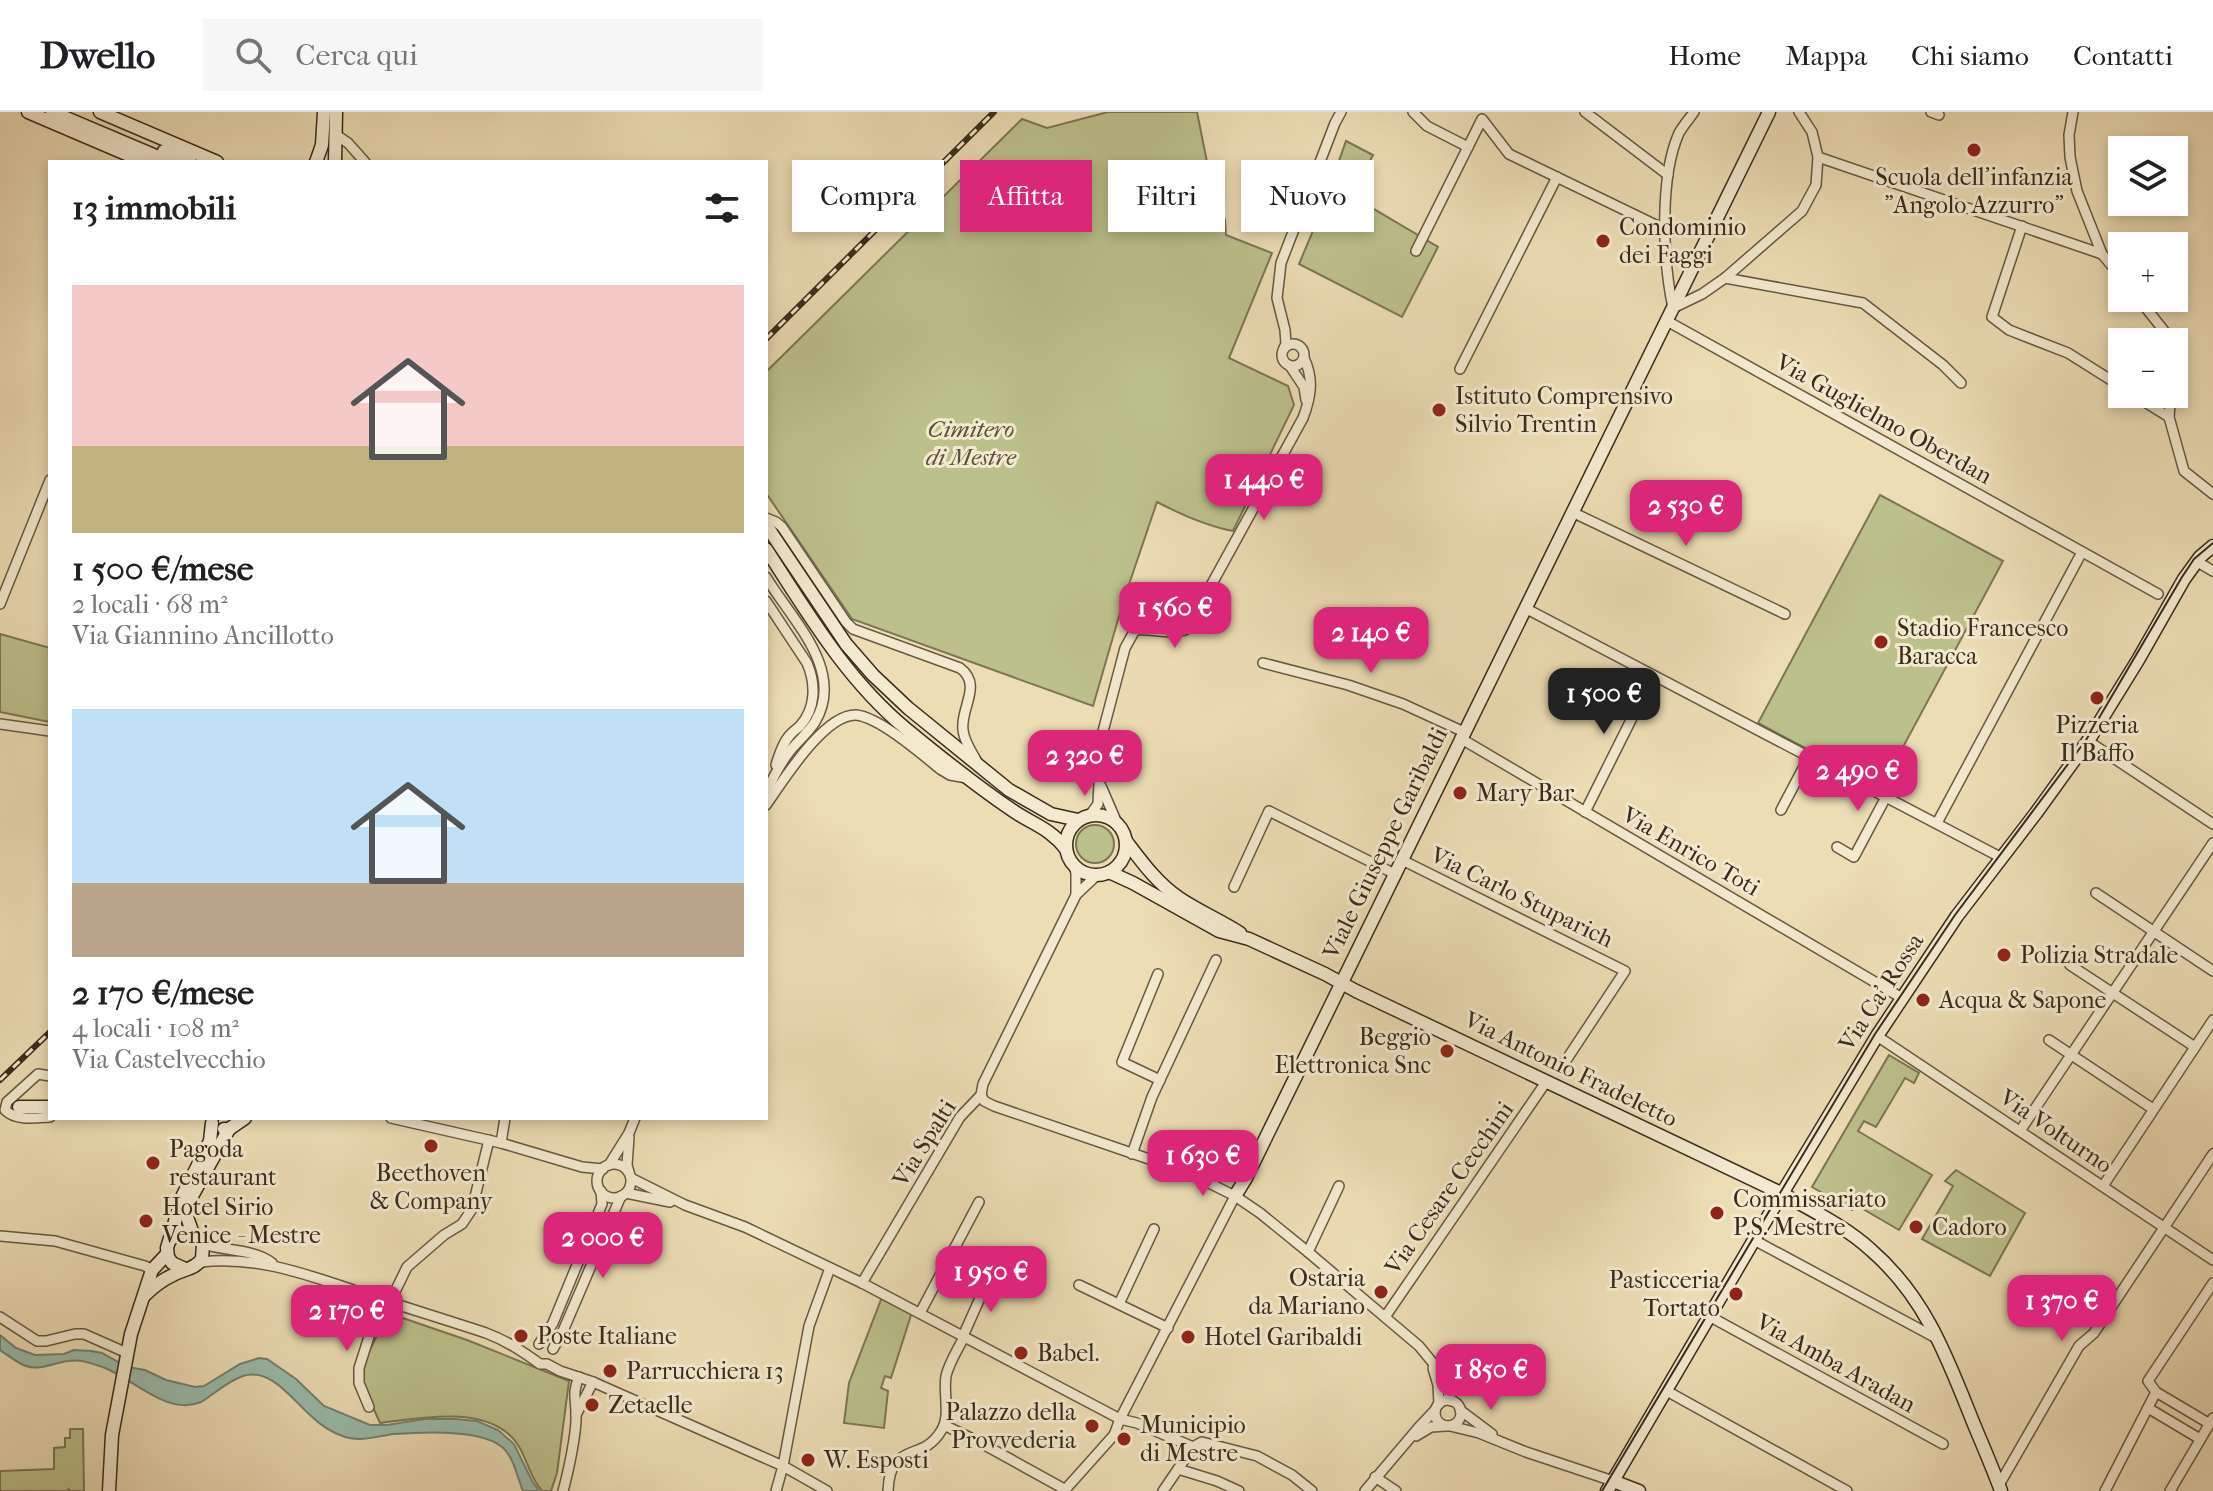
<!DOCTYPE html>
<html lang="it">
<head>
<meta charset="utf-8">
<style>
	:root { --surface:#fff; --page:#f6f6f6; --text:#202124; --muted:#757577; --line:#e0e0e0; --accent:#db2777 }
	body { margin:0; font-family:"IM FELL French Canon",serif; background:var(--page); color:var(--text); height:100vh; display:flex; flex-direction:column; font-size:30px; white-space:nowrap }
	* { box-sizing:border-box; margin:0 }
	p { font-size:26px; color:var(--muted) }
	.icon { flex:none; width:44px; height:44px; fill:none; stroke:currentColor; stroke-width:2; stroke-linecap:round; stroke-linejoin:round }
	.map { position:relative; flex:1; overflow:hidden }
	.details { position:absolute; left:48px; top:48px; width:720px; height:960px; display:flex; flex-direction:column; background:var(--surface); border-radius:0px; box-shadow:0 4px 12px #0003 }
	.details>* { flex:none }
	.banner { position:absolute; left:792px; top:48px; width:760px; height:72px; display:flex; gap:16px }
	.tools { position:absolute; left:2108px; top:24px; display:grid; gap:16px }
	.tools a { display:grid; place-items:center; width:80px; height:80px; border-radius:0px; background:var(--surface); box-shadow:0 4px 12px #0003; font-size:40px }
	.price { position:absolute; translate:-50% -68px; padding:0 18px; border-radius:16px; background:var(--accent); color:#fff; font-size:26px; line-height:52px; filter:drop-shadow(0 2px 4px #0008) }
	.price::after { content:''; position:absolute; left:50%; top:48px; width:24px; height:18px; margin-left:-12px; background:inherit; clip-path:polygon(0 0,100% 0,50% 100%) }
	.price.active { background:#222; color:#fff }
	ul { padding:0; list-style:none }
	li { display:grid; align-content:center; gap:16px; height:424px; padding:0 24px }
	li span { display:grid; place-items:center; height:248px; border-radius:0px; color:#555 }
	li>.icon { margin-inline-start:auto }
	span .icon { width:144px; height:144px; fill:#fffc; stroke-width:1 }
	li b { font-size:34px }
	h2 { display:flex; justify-content:space-between; align-items:center; height:96px; padding:0 24px; font-size:34px }
	.pill { padding:0 28px; border-radius:0px; background:var(--surface); box-shadow:0 4px 12px #0003; font-size:28px; line-height:72px }
	.pill.active { background:var(--accent); color:#fff }
	header { display:flex; align-items:center; gap:48px; box-sizing:border-box; height:112px; padding:0 40px; background:var(--surface); border-bottom:2px solid var(--line) }
	header strong { font-size:38px }
	nav { display:flex; gap:44px; margin-inline-start:auto; font-size:28px }
	.search { width:560px; height:72px; background:var(--page); display:flex; align-items:center; gap:20px; box-sizing:border-box; padding:0 28px; border-radius:0px; color:var(--muted); font-size:30px }
	.map>svg:first-child { display:block }
	.green { fill:#bcc08b; stroke:#7b7654; stroke-width:2 }
	.water { fill:#99bcad; stroke:#738273; stroke-width:2 }
	.lines { fill:none; stroke-linecap:round; stroke-linejoin:round }
	.street-casing { stroke:#675842; stroke-width:12 }
	.secondary-casing { stroke:#3a2b1c; stroke-width:15 }
	.street { stroke:#f3e9cf; stroke-width:9 }
	.secondary { stroke:#f3e9cf; stroke-width:12 }
	.tram { stroke:#3a2b1c; stroke-width:2 }
	.rail-casing { stroke:#3a2b1c; stroke-width:6 }
	.rail { stroke:#f3e9cf; stroke-width:3; stroke-dasharray:9; stroke-linecap:butt }
	.poi-dot { fill:#8f2418; stroke:#f3e9cf; stroke-width:3 }
	.labels { text-anchor:middle; dominant-baseline:central; stroke-width:6; stroke-linejoin:round; paint-order:stroke }
	.poi-label { font-size:24px; fill:#3a2b1c; stroke:#f3e9cf; text-anchor:start }
	.street-label { font-size:24px; fill:#3a2b1c; stroke:#f3e9cf }
	.park-label { font-size:24px; font-style:italic; fill:#5a5038; stroke:#f3e9cf }
</style>
</head>
<body>
<header>
<strong>Dwello</strong>
<div class="search"><svg class="icon" aria-label="search" viewBox="0 0 24 24"><circle cx="10" cy="10" r="6"/><path d="M15 15l6 6"/></svg>Cerca qui</div>
<nav><a>Home</a><a>Mappa</a><a>Chi siamo</a><a>Contatti</a></nav>
</header>
<div class="map">
<svg width="2213" height="1379" viewBox="0 0 2213 1379">
	<rect width="100%" height="100%" fill="#edddb5"/>
	<filter id="stains"><feTurbulence type="fractalNoise" baseFrequency=".0025" numOctaves="4"/><feColorMatrix values="0 0 0 0 .2 0 0 0 0 .09 0 0 0 0 .02 0 0 0 .5 -.17"/></filter>
	<radialGradient id="worn" r=".72"><stop offset=".6" stop-color="#630" stop-opacity="0"/><stop offset="1" stop-color="#630" stop-opacity=".3"/></radialGradient>
	<g class="green">
		<path d="M1108 0H1197L1209 60 1196 91 1225 107 1226 123 1272 141 1229 246 1288 274 1294 293 1233 419C1206 414 1180 402 1157 390L1124 487 1093 594 852 507 766 381V260L1022 7 1047 16Z"/>
		<polygon points="1346,29 1373,43 1352,84 1438,135 1402,205 1299,152 1321,100"/>
		<polygon points="1880,383 2003,449 1881,676 1758,611"/>
		<polygon points="0,522 50,536 50,610 0,600"/>
		<circle cx="1095" cy="732" r="19"/>
		<polygon points="1889,943 1919,961 1914,971 1905,966 1876,1015 1864,1009 1858,1019 1932,1063 1899,1118 1856,1093 1852,1098 1812,1075"/>
		<polygon points="1956,1058 2025,1101 1990,1164 1922,1127 1953,1074 1945,1069"/>
		<polygon points="882,1185 912,1200 891,1266 885,1264 881,1276 888,1279 884,1316 844,1311 849,1271"/>
		<path d="M388 1201 467 1228 569 1269 557 1361 551 1379H542C529 1364 527 1345 516 1330 487 1292 420 1306 380 1311L362 1271 361 1256Z"/>
		<polygon points="70,1317 83,1317 84,1379 69,1379 69,1377 66,1379 0,1379 0,1359 54,1357 54,1336 65,1335 65,1326 70,1326"/>
	</g>
	<path class="water" d="M0 1223 16 1236 35 1243 64 1242 74 1238 91 1239 102 1241 127 1255 145 1258 166 1268 195 1275 204 1274 240 1252 259 1246 267 1247 296 1267 324 1294 370 1313H387L425 1307H455L477 1309 498 1318 514 1332 532 1369 539 1379H523C517 1365 514 1345 502 1335 481 1317 421 1320 394 1322 378 1324 362 1330 345 1325 332 1321 319 1312 309 1302 292 1287 270 1255 243 1264 228 1269 214 1282 201 1290 167 1304 135 1268 105 1256 93 1252 82 1247 69 1249 55 1250 40 1259 26 1254 17 1251 8 1243 0 1238Z"/>
	<g class="lines">
		<g class="street-casing">
			<g id="street">
				<polyline points="1413,0 1427,14 1468,35"/>
				<polyline points="1585,0 1668,63"/>
				<path d="M1694 0C1689 7 1683 14 1679 21 1659 66 1663 149 1673 196L1702 182 1725 166 1802 99 1816 73 1818 45 1812 20 1799 0"/>
				<polyline points="1931,0 1939,3"/>
				<polyline points="2073,0 2069,23 2070,45 2077,79 2102,142 2122,166"/>
				<polyline points="335,22 348,31 365,50"/>
				<polyline points="1818,45 2102,142"/>
				<polyline points="2022,114 1992,205 2009,218 2068,241 2122,275"/>
				<polyline points="1416,139 1482,7 1509,42 1666,118"/>
				<polyline points="1725,166 1863,191 1943,253 1961,271"/>
				<polyline points="2138,186 2173,230"/>
				<polyline points="1667,209 2158,482"/>
				<circle cx="1293" cy="243" r="11"/>
				<polyline points="1284,236 1286,232 1285,218 1277,186 1281,151 1335,11 1341,0"/>
				<polyline points="1290,254 1304,275 1306,288"/>
				<polyline points="1460,257 1557,65"/>
				<polyline points="2132,282 2169,305"/>
				<polyline points="2171,282 2169,305 2184,359 2213,382"/>
				<polyline points="1572,400 1785,502"/>
				<path d="M766 406 776 410 782 415 846 510 853 517 960 556C983 573 960 596 963 618 964 629 971 639 976 648"/>
				<polyline points="2196,449 2213,459"/>
				<path d="M766 465C791 507 846 558 815 610 808 621 798 629 790 639 780 652 772 667 766 682"/>
				<path d="M766 489 807 551C816 572 816 596 800 614 797 617 793 619 790 623 783 630 779 643 776 653"/>
				<polyline points="0,492 50,368"/>
				<polyline points="1525,496 2002,746"/>
				<path d="M1135 518C1152 516 1168 523 1185 518L1192 508 1303 306C1311 285 1314 267 1304 246"/>
				<polyline points="1263,551 1348,573 1403,592 1464,620"/>
				<polyline points="0,612 50,619"/>
				<polyline points="1460,626 1902,886"/>
				<polyline points="2088,629 2213,712"/>
				<polyline points="1101,674 1117,711"/>
				<path d="M766 693C783 669 824 602 856 603 879 605 922 642 940 657L950 663 967 666"/>
				<polyline points="1781,698 1809,645"/>
				<polyline points="1585,700 1653,564"/>
				<path d="M1090 703 1098 692 1101 627 1125 536 1135 518 1141 510C1159 506 1175 517 1192 508"/>
				<polyline points="1937,711 2082,440"/>
				<polyline points="1837,735 1854,745 1886,685"/>
				<polyline points="1402,748 1625,859 1561,956"/>
				<polyline points="1074,754 1076,761 1076,783"/>
				<polyline points="1234,775 1269,699 1395,762"/>
				<polyline points="2096,781 2213,859"/>
				<polyline points="2070,853 2195,935"/>
				<polyline points="1158,862 1122,950 1160,968"/>
				<polyline points="1877,924 2213,1148"/>
				<polyline points="2049,928 2153,997"/>
				<path d="M50 964 38 962 7 990 5 998C16 1009 35 1006 50 1005"/>
				<polyline points="981,983 984,989 994,994 1187,1060 1235,1084 1260,1101 1308,1140 1419,1234 1442,1262 1451,1289"/>
				<polyline points="981,983 983,972 1076,783 1097,763"/>
				<polyline points="391,1006 501,1031 582,1055 603,1057"/>
				<polyline points="2020,1019 2213,731"/>
				<polyline points="629,1025 627,1053 629,1060"/>
				<polyline points="501,1031 505,1006"/>
				<polyline points="1132,1042 1152,985 1216,848"/>
				<circle cx="614" cy="1069" r="17"/>
				<polyline points="609,1053 629,1021 635,1006"/>
				<polyline points="631,1066 685,1093 745,1115 862,1171 1120,1307 1137,1311 1193,1335"/>
				<polyline points="2103,1074 2213,908"/>
				<polyline points="626,1081 670,1090"/>
				<polyline points="0,1124 55,1129 145,1154 152,1158"/>
				<polyline points="1754,1128 1938,1227"/>
				<path d="M203 1132C224 1139 255 1137 272 1151"/>
				<polyline points="1308,1140 1339,1074"/>
				<path d="M201 1150C259 1143 314 1165 368 1183 407 1196 447 1208 486 1221 507 1229 522 1239 540 1252H547L560 1259 593 1270 783 1354 827 1379"/>
				<polyline points="862,1171 960,1005 981,983"/>
				<polyline points="1079,1173 1168,1216"/>
				<polyline points="390,1190 407,1155 444,1123 462,1112 472,1097 489,1028"/>
				<polyline points="1119,1192 1154,1117"/>
				<polyline points="920,1201 979,1090"/>
				<polyline points="1709,1204 1943,1332"/>
				<polyline points="0,1205 37,1229 46,1229 75,1222 84,1222 127,1241"/>
				<polyline points="1385,1205 1546,970"/>
				<polyline points="963,1224 989,1166"/>
				<polyline points="539,1232 553,1211 602,1092 601,1079"/>
				<polyline points="553,1237 563,1219 621,1084"/>
				<polyline points="1433,1256 1438,1273 1439,1292"/>
				<polyline points="1665,1278 1847,1379"/>
				<circle cx="1448" cy="1301" r="13"/>
				<polyline points="369,1295 359,1271 359,1256 381,1187"/>
				<polyline points="2148,1296 2200,1327"/>
				<polyline points="1460,1298 1492,1322"/>
				<polyline points="576,1303 593,1270"/>
				<polyline points="2210,1312 2156,1280 2148,1269 2213,1171"/>
				<polyline points="944,1313 981,1331 1066,1378"/>
				<polyline points="1450,1314 1479,1321 1526,1340 1613,1369"/>
				<polyline points="1416,1324 1431,1315 1446,1314"/>
				<polyline points="1193,1335 1202,1330 1257,1344 1292,1363 1312,1379"/>
				<polyline points="1178,1357 1217,1369 1239,1379"/>
				<polyline points="1375,1365 1396,1379"/>
				<polyline points="1999,1373 2079,1234 2094,1221 2213,1042"/>
				<path d="M563 1379C568 1361 577 1320 576 1302 576 1286 572 1281 579 1265"/>
				<polyline points="776,1379 783,1354 809,1214 830,1156"/>
				<path d="M888 1379C890 1328 922 1351 941 1319 951 1305 943 1281 946 1264 949 1251 958 1237 964 1225"/>
				<polyline points="1064,1379 1114,1323 1120,1307 1235,1084"/>
				<polyline points="1163,1379 1193,1335"/>
				<polyline points="1365,1379 1420,1314 1435,1298"/>
				<polyline points="2105,1379 2156,1280"/>
				<polyline points="2170,1379 2213,1306"/>
			</g>
		</g>
		<g class="secondary-casing">
			<g id="secondary">
				<polyline points="28,0 145,50"/>
				<polyline points="52,0 170,50"/>
				<polyline points="100,0 217,50"/>
				<polyline points="164,39 190,50"/>
				<polyline points="316,50 322,33 324,0"/>
				<polyline points="335,50 336,0"/>
				<polyline points="766,413 846,532 873,563 908,596 1009,678 1051,702 1078,708"/>
				<path d="M766 437C807 500 846 567 905 616 939 644 975 673 1012 698 1032 712 1050 716 1066 737"/>
				<circle cx="1096" cy="733" r="30"/>
				<path d="M1126 729C1142 750 1157 771 1179 786 1198 799 1220 808 1240 821"/>
				<path d="M1109 760 1133 771 1219 819 1249 827 1325 862 1356 879 1783 1082C1813 1099 1846 1115 1871 1138 1924 1184 1946 1242 1971 1305 1981 1330 1992 1354 2001 1379"/>
				<polyline points="19,995 50,995"/>
				<polyline points="224,1017 229,1017 245,1006"/>
				<polyline points="1235,1084 1246,1066 1769,0"/>
				<polyline points="193,1122 186,1102 187,1093 229,1017"/>
				<polyline points="185,1157 172,1151 168,1145 167,1136 183,1083 210,1029 212,1011"/>
				<path d="M145 1183C153 1175 162 1168 173 1163 184 1157 195 1157 202 1147L203 1132 196 1123 181 1120 171 1127"/>
				<polyline points="1613,1369 1639,1379"/>
				<polyline points="109,1379 112,1323 131,1222 152,1158 167,1142"/>
				<polyline points="1607,1379 1754,1128 1877,924 1957,804 2036,701 2088,629 2138,548 2184,467 2200,445 2213,434"/>
			</g>
		</g>
		<use href="#street" class="street"/>
		<use href="#secondary" class="secondary"/>
		<polyline class="tram" points="1602,1379 1875,922 1955,803 2086,628 2182,465 2194,447 2213,431"/>
		<g class="rail-casing">
			<g id="rail">
				<polyline points="766,227 994,0"/>
				<polyline points="0,968 50,920"/>
			</g>
		</g>
		<use href="#rail" class="rail"/>
	</g>
	<g class="poi-dot">
		<circle cx="1974" cy="38" r="8"/>
		<circle cx="1603" cy="129" r="8"/>
		<circle cx="1439" cy="298" r="8"/>
		<circle cx="1881" cy="530" r="8"/>
		<circle cx="2097" cy="586" r="8"/>
		<circle cx="1460" cy="681" r="8"/>
		<circle cx="2004" cy="843" r="8"/>
		<circle cx="1923" cy="888" r="8"/>
		<circle cx="1447" cy="939" r="8"/>
		<circle cx="431" cy="1034" r="8"/>
		<circle cx="153" cy="1051" r="8"/>
		<circle cx="1717" cy="1101" r="8"/>
		<circle cx="146" cy="1109" r="8"/>
		<circle cx="1916" cy="1115" r="8"/>
		<circle cx="1381" cy="1180" r="8"/>
		<circle cx="1736" cy="1182" r="8"/>
		<circle cx="521" cy="1224" r="8"/>
		<circle cx="1188" cy="1225" r="8"/>
		<circle cx="1021" cy="1241" r="8"/>
		<circle cx="610" cy="1259" r="8"/>
		<circle cx="592" cy="1293" r="8"/>
		<circle cx="1092" cy="1314" r="8"/>
		<circle cx="1124" cy="1327" r="8"/>
		<circle cx="808" cy="1348" r="8"/>
	</g>
	<g class="labels">
		<g class="poi-label">
			<text x="1974" y="65" text-anchor="middle">Scuola dell'infanzia<tspan x="1974" dy="28">"Angolo Azzurro"</tspan></text>
			<text x="1619" y="115">Condominio<tspan x="1619" dy="28">dei Faggi</tspan></text>
			<text x="1455" y="284">Istituto Comprensivo<tspan x="1455" dy="28">Silvio Trentin</tspan></text>
			<text x="1897" y="516">Stadio Francesco<tspan x="1897" dy="28">Baracca</tspan></text>
			<text x="2097" y="613" text-anchor="middle">Pizzeria<tspan x="2097" dy="28">Il Baffo</tspan></text>
			<text x="1476" y="681">Mary Bar</text>
			<text x="2020" y="843">Polizia Stradale</text>
			<text x="1939" y="888">Acqua &amp; Sapone</text>
			<text x="1431" y="925" text-anchor="end">Beggio<tspan x="1431" dy="28">Elettronica Snc</tspan></text>
			<text x="169" y="1037">Pagoda<tspan x="169" dy="28">restaurant</tspan></text>
			<text x="431" y="1061" text-anchor="middle">Beethoven<tspan x="431" dy="28">&amp; Company</tspan></text>
			<text x="1733" y="1087">Commissariato<tspan x="1733" dy="28">P.S. Mestre</tspan></text>
			<text x="162" y="1095">Hotel Sirio<tspan x="162" dy="28">Venice - Mestre</tspan></text>
			<text x="1932" y="1115">Cadoro</text>
			<text x="1365" y="1166" text-anchor="end">Ostaria<tspan x="1365" dy="28">da Mariano</tspan></text>
			<text x="1720" y="1168" text-anchor="end">Pasticceria<tspan x="1720" dy="28">Tortato</tspan></text>
			<text x="537" y="1224">Poste Italiane</text>
			<text x="1204" y="1225">Hotel Garibaldi</text>
			<text x="1037" y="1241">Babel.</text>
			<text x="626" y="1259">Parrucchiera 13</text>
			<text x="608" y="1293">Zetaelle</text>
			<text x="1076" y="1300" text-anchor="end">Palazzo della<tspan x="1076" dy="28">Provvederia</tspan></text>
			<text x="1140" y="1313">Municipio<tspan x="1140" dy="28">di Mestre</tspan></text>
			<text x="824" y="1348">W. Esposti</text>
		</g>
		<g class="street-label">
			<text transform="translate(1884 307) rotate(29)">Via Guglielmo Oberdan</text>
			<text transform="translate(1385 731) rotate(-64)">Viale Giuseppe Garibaldi</text>
			<text transform="translate(1691 739) rotate(30)">Via Enrico Toti</text>
			<text transform="translate(1522 785) rotate(26)">Via Carlo Stuparich</text>
			<text transform="translate(1881 880) rotate(-57)">Via Ca' Rossa</text>
			<text transform="translate(1571 957) rotate(26)">Via Antonio Fradeletto</text>
			<text transform="translate(2056 1019) rotate(34)">Via Volturno</text>
			<text transform="translate(924 1031) rotate(-58)">Via Spalti</text>
			<text transform="translate(1449 1076) rotate(-55)">Via Cesare Cecchini</text>
			<text transform="translate(1836 1251) rotate(29)">Via Amba Aradan</text>
		</g>
		<g class="park-label">
			<text x="971" y="317">Cimitero<tspan x="971" dy="28">di Mestre</tspan></text>
		</g>
	</g>
	<rect width="100%" height="100%" filter="url(#stains)"/>
	<rect width="100%" height="100%" fill="url(#worn)"/>
</svg>
<div class="tools">
<a><svg class="icon" aria-label="layers" viewBox="0 0 24 24"><path d="M12 4l9 5-9 5-9-5zM3 14l9 5 9-5"/></svg></a>
<a>+</a>
<a>−</a>
</div>
<b class="price" style="left:1264px;top:410px">1 440 €</b>
<b class="price" style="left:1686px;top:436px">2 530 €</b>
<b class="price" style="left:1175px;top:538px">1 560 €</b>
<b class="price" style="left:1371px;top:563px">2 140 €</b>
<b class="price active" style="left:1604px;top:624px">1 500 €</b>
<b class="price" style="left:1085px;top:686px">2 320 €</b>
<b class="price" style="left:1858px;top:701px">2 490 €</b>
<b class="price" style="left:1203px;top:1086px">1 630 €</b>
<b class="price" style="left:603px;top:1168px">2 000 €</b>
<b class="price" style="left:991px;top:1202px">1 950 €</b>
<b class="price" style="left:2062px;top:1231px">1 370 €</b>
<b class="price" style="left:347px;top:1241px">2 170 €</b>
<b class="price" style="left:1491px;top:1300px">1 850 €</b>
<div class="banner">
<a class="pill">Compra</a>
<a class="pill active">Affitta</a>
<a class="pill">Filtri</a>
<a class="pill">Nuovo</a>
</div>
<section class="details">
<h2>13 immobili<svg class="icon" aria-label="filters" viewBox="0 0 24 24"><path d="M4 7h16M4 17h16"/><circle cx="9" cy="7" r="2"/><circle cx="15" cy="17" r="2"/></svg></h2>
<ul>
<li><span style="background:linear-gradient(#f6c9c9 65%,#c2b280 0)"><svg class="icon" aria-label="home" viewBox="0 0 24 24"><path d="M3 11l9-7 9 7M6 9v11h12V9"/></svg></span><div><b>1 500 €/mese</b><p>2 locali · 68 m²</p><p>Via Giannino Ancillotto</p></div></li>
<li><span style="background:linear-gradient(#bfe0f5 70%,#b9a48a 0)"><svg class="icon" aria-label="home" viewBox="0 0 24 24"><path d="M3 11l9-7 9 7M6 9v11h12V9"/></svg></span><div><b>2 170 €/mese</b><p>4 locali · 108 m²</p><p>Via Castelvecchio</p></div></li>
</ul>
</section>
</div>
</body>
</html>
